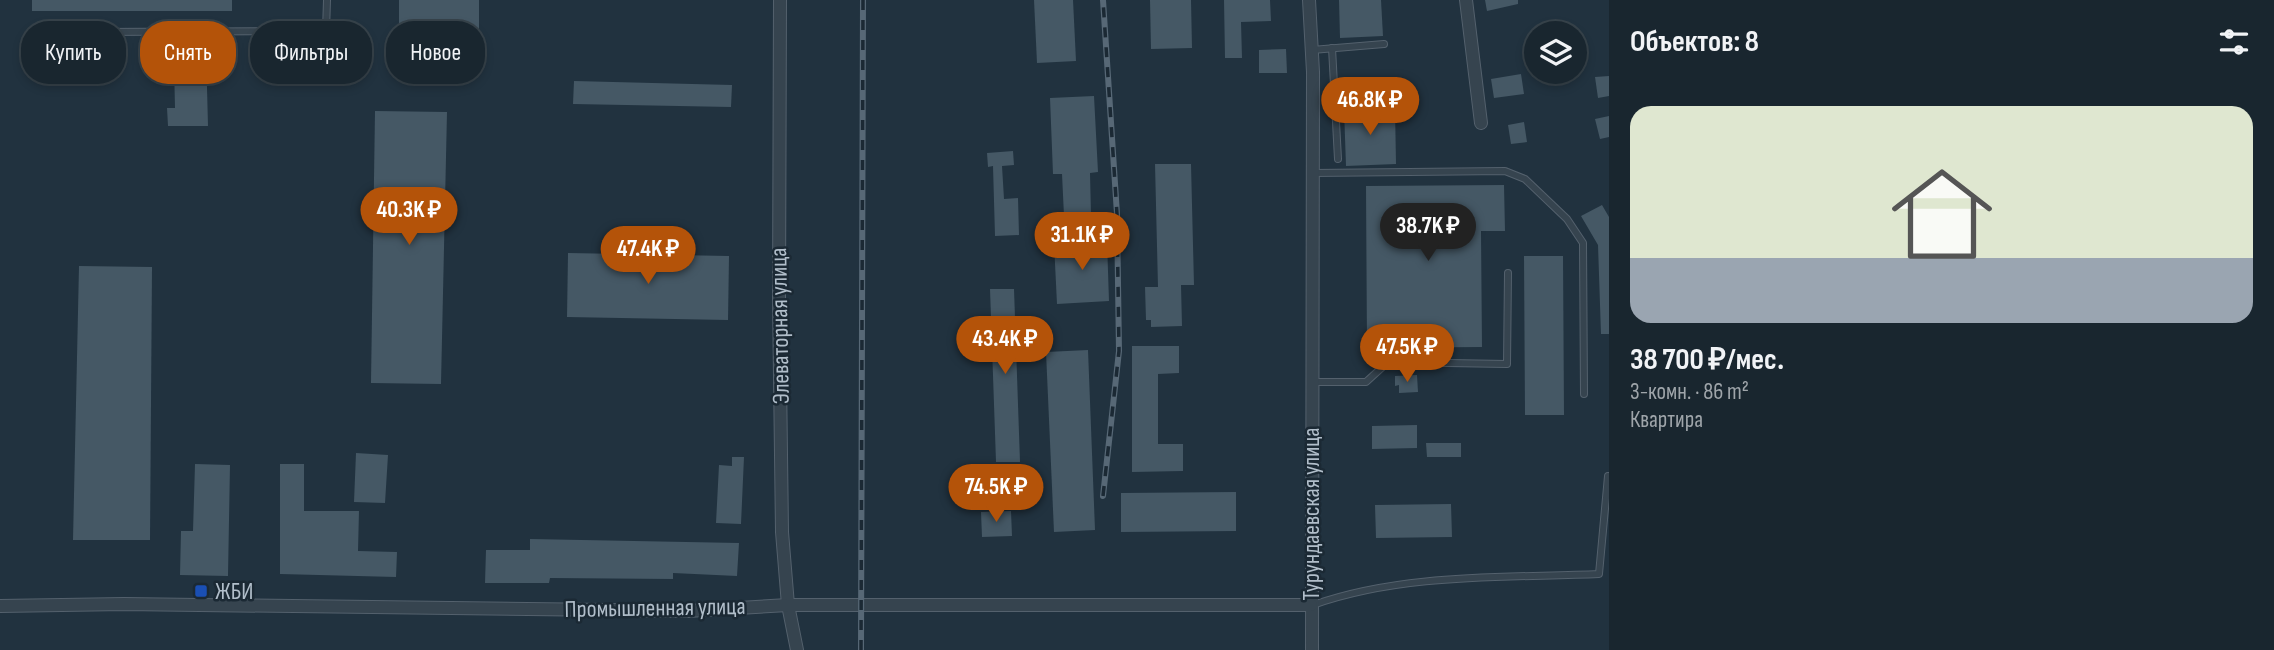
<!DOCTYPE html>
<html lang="ru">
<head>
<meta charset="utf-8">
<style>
	:root { --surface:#19262f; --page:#222e37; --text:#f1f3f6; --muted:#9fa5aa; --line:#37434b; --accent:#b45309 }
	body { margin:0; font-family:"Sofia Sans Condensed",sans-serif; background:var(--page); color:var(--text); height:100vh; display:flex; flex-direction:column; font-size:26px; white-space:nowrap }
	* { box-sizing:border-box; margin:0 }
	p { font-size:23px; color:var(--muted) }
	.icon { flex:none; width:38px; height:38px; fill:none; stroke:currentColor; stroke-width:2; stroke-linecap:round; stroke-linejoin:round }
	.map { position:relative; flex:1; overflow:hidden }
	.panel { display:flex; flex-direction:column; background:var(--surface); width:665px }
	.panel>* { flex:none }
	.banner { position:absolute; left:21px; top:21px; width:665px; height:63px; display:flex; gap:14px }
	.buttons { position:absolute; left:1524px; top:21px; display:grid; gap:14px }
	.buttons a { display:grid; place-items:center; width:63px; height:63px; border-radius:50%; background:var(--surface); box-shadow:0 4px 10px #0003,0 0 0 2px var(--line); font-size:35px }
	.price { position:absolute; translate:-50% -60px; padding:0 16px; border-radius:24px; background:var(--accent); color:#fff; font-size:23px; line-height:46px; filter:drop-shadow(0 2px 4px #0008) }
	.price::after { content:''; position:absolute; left:50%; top:42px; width:21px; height:16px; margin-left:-10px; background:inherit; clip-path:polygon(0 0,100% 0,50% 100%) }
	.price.active { background:#222; color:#fff }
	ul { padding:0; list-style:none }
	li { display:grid; align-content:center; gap:14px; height:371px; padding:0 21px }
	li span { display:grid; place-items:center; height:217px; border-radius:21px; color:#555 }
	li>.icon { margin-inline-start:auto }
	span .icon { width:126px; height:126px; fill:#fffc; stroke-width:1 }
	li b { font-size:30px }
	h2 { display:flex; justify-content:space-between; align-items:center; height:84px; padding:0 21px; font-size:30px }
	.chip { padding:0 24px; border-radius:28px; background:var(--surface); box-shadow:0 4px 10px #0003,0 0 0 2px var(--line); font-size:24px; line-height:63px }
	.chip.active { background:var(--accent); color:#fff }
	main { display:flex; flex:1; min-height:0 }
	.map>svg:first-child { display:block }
	.building { fill:#455865 }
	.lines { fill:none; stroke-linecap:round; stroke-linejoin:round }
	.lane-casing { stroke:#54616d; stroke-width:8 }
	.street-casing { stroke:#54616d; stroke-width:14 }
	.lane { stroke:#36444f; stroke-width:6 }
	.street { stroke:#36444f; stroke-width:12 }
	.rail-casing { stroke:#576876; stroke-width:6 }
	.rail { stroke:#1b2934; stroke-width:3.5; stroke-dasharray:10; stroke-linecap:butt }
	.transit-dot { fill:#1a4fb4; stroke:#1b2934; stroke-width:2.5 }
	.labels { text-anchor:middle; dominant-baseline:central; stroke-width:5; stroke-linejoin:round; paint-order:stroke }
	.street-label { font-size:24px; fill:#b1beca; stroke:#1b2934 }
	.poi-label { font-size:24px; fill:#b1beca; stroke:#1b2934; text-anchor:start }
</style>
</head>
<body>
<main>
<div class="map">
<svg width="1609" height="650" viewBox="0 0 1609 650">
	<rect width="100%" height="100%" fill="#21323f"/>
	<g class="building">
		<rect x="32" y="0" width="200" height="11"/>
		<polygon points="399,0 479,0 479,35 399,36"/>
		<polygon points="1034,0 1073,0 1076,61 1037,63"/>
		<polygon points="1150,0 1191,0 1192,48 1151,49"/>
		<polygon points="1224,0 1270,0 1271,21 1241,22 1242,58 1225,58"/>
		<polygon points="1339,0 1381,0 1383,36 1340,38"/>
		<polygon points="1485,0 1518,0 1518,4 1487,11"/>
		<polygon points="48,47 114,54 111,79 45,73"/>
		<polygon points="206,49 208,126 168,126 167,108 175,108 174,64 165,64 165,50"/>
		<polygon points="1286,49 1287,73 1259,73 1259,50"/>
		<polygon points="1521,74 1524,94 1494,98 1491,79"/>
		<polygon points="1609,76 1609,96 1598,98 1595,77"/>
		<polygon points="574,81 732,85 731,107 573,104"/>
		<polygon points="1094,96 1098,172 1090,173 1091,215 1064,216 1062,174 1053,174 1050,98"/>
		<polygon points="1395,108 1396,164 1346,166 1344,109"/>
		<polygon points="375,111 447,112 441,384 371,383"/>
		<polygon points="1609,116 1609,137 1600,139 1595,119"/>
		<polygon points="1524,122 1527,142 1511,144 1508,125"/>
		<polygon points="1013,151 1014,165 1002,166 1004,199 1018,198 1019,235 995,236 993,166 988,167 987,153"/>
		<polygon points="1155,164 1191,164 1194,285 1181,285 1182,326 1151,327 1151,320 1146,320 1145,287 1158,287"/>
		<polygon points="1504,185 1505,231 1481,231 1482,347 1367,348 1366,186"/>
		<polygon points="1602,205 1609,217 1609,334 1601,334 1598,245 1581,216"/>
		<polygon points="1107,241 1109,301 1057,304 1054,243"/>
		<polygon points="568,253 729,256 728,320 567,317"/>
		<polygon points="1524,256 1563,256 1564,415 1525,415"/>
		<polygon points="79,266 152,267 150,540 73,540"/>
		<polygon points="990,289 1014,289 1020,462 996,462"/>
		<polygon points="1132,346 1179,346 1179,373 1158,374 1158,444 1183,444 1183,471 1132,472"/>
		<polygon points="1088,350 1095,530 1054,532 1046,352"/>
		<polygon points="1417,375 1418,392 1399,393 1399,385 1395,386 1395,376"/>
		<polygon points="1417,425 1417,448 1372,449 1372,426"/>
		<polygon points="1426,443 1461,443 1461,457 1427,457"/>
		<polygon points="356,453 388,455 385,503 354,502"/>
		<polygon points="732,457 744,457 741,524 716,523 719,465 732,466"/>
		<polygon points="195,464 230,465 228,576 180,575 181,531 193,531"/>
		<polygon points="280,464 304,464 304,511 359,511 358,551 397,552 396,577 280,574"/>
		<polygon points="1236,492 1236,531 1121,532 1121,493"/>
		<polygon points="1451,504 1452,537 1376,538 1375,505"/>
		<polygon points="1011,511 1012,536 982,537 981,512"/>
		<polygon points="530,539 739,543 737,576 673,573 673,579 550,578 549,583 485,583 486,550 530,550"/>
	</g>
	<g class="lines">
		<g class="lane-casing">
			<g id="lane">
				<polyline points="93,32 326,31 327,0"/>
				<polyline points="1332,48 1338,159"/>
				<polyline points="1312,50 1384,44"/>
				<polyline points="1334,88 1369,85"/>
				<polyline points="1313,173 1505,171 1525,179 1567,219 1583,243 1584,394"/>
				<polyline points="1312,382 1366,382 1388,362 1507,364 1508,273"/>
				<path d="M1313 605C1403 573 1505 578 1599 574L1608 476"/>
			</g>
		</g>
		<g class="street-casing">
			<g id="street">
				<polyline points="780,0 779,299 782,532 788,605 797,650"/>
				<polyline points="1309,0 1313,72 1312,650"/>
				<polyline points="1466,0 1481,123"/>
				<polyline points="0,606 124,604 688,611 788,605 1311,605"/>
			</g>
		</g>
		<use href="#lane" class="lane"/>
		<use href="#street" class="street"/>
		<g class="rail-casing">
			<g id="rail">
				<polyline points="1103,496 1119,351 1117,214 1103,0"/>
				<polyline points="861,650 863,0"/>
			</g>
		</g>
		<use href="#rail" class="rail"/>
	</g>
	<rect class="transit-dot" x="194" y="584" width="14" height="14" rx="3.5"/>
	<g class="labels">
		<g class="street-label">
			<text transform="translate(780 326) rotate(-91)">Элеваторная улица</text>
			<text transform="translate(1311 514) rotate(-90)">Турундаевская улица</text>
			<text transform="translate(655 608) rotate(-1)">Промышленная улица</text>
		</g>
		<g class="poi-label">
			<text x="215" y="591">ЖБИ</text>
		</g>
	</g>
</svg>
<div class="buttons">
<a><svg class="icon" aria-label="layers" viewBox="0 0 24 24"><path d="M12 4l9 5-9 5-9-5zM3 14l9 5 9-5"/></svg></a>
</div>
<b class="price" style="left:1370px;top:137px">46.8K ₽</b>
<b class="price" style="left:409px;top:247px">40.3K ₽</b>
<b class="price active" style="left:1428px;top:263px">38.7K ₽</b>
<b class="price" style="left:1082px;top:272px">31.1K ₽</b>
<b class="price" style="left:648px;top:286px">47.4K ₽</b>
<b class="price" style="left:1005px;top:376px">43.4K ₽</b>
<b class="price" style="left:1407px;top:384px">47.5K ₽</b>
<b class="price" style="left:996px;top:524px">74.5K ₽</b>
<div class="banner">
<a class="chip">Купить</a>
<a class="chip active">Снять</a>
<a class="chip">Фильтры</a>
<a class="chip">Новое</a>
</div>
</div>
<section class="panel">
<h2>Объектов: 8<svg class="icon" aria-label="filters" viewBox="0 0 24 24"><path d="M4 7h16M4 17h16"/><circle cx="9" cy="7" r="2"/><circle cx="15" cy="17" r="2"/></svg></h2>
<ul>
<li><span style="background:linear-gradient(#dfe7d0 70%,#9aa5b1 0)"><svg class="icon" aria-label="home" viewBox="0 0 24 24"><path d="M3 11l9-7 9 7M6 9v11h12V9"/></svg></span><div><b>38 700 ₽/мес.</b><p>3-комн. · 86 m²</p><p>Квартира</p></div></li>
</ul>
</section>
</main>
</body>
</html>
